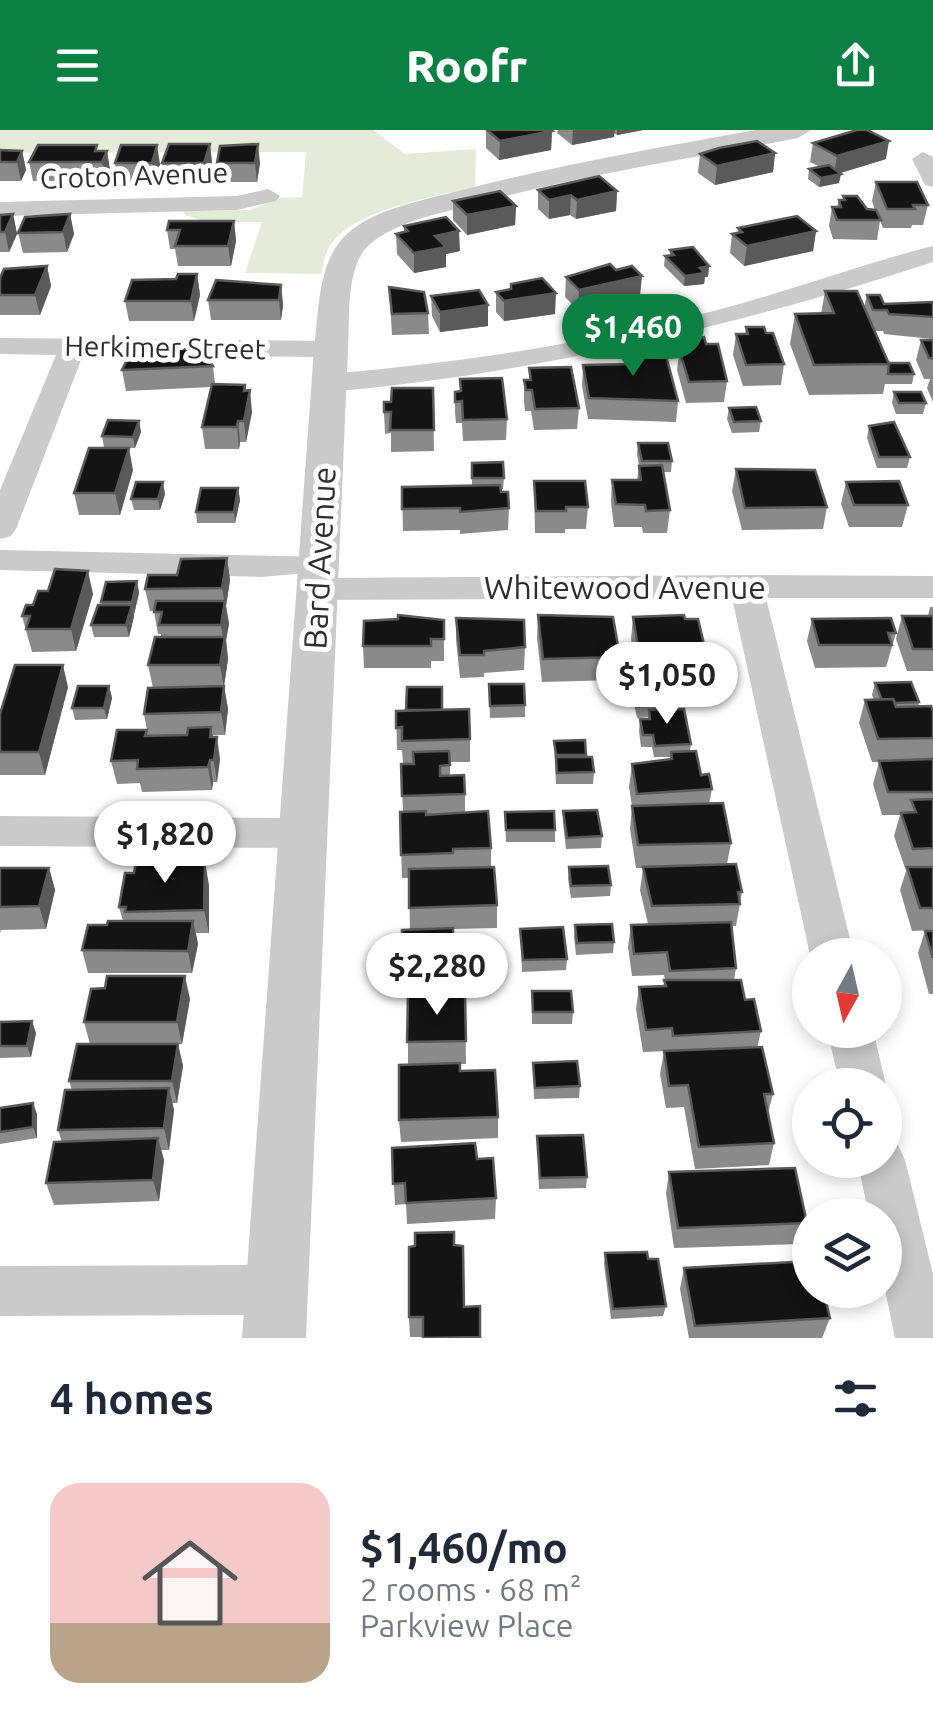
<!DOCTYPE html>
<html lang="en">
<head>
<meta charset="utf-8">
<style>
	:root { --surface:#fff; --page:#f2f2f3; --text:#1f2937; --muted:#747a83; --accent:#0b8043 }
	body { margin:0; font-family:Ubuntu,sans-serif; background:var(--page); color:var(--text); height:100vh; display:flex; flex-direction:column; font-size:38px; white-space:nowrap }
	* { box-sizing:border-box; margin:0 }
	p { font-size:32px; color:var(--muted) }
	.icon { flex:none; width:55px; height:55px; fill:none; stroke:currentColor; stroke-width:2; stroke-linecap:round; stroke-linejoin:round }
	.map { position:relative; height:1208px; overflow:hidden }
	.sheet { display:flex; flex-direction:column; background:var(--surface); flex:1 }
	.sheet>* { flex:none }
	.needle { width:65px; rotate:188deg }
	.controls { position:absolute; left:792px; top:808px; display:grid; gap:20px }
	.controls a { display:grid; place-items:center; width:110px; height:110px; border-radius:50%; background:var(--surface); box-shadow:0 5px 15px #0003; font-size:50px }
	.price { position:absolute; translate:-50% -85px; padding:0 22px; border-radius:35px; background:#fff; color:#222; font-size:32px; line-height:65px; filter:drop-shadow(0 2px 5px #0008) }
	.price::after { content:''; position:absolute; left:50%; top:60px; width:30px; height:22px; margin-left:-15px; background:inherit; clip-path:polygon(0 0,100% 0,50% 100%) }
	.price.current { background:var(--accent); color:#fff }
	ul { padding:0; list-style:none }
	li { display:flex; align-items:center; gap:30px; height:250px; padding:0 50px }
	li span { display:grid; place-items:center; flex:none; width:280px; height:200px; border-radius:30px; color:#555 }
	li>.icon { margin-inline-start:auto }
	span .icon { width:120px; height:120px; fill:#fffc; stroke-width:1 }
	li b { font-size:42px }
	h2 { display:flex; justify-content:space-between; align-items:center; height:120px; padding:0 50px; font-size:42px }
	header { display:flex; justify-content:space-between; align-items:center; height:130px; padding:0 50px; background:var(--accent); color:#fff; font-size:45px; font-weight:800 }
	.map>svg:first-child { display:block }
	.green { fill:#e4ebd9 }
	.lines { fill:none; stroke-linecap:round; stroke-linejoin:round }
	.minor { fill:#cacaca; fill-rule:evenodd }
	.tertiary { fill:#cacaca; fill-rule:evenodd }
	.wall { fill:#8a8a8a }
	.shaded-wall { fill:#5a5a5a }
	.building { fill:#141414; stroke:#5a5a5a; stroke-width:2.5 }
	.labels { text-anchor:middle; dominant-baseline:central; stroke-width:10; stroke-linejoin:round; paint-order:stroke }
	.far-street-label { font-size:28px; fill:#2d2d2d; stroke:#fff }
	.street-label { font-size:32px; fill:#2d2d2d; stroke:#fff }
</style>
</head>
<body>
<header><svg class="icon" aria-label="menu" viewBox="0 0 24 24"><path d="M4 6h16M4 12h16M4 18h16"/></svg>Roofr<svg class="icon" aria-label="share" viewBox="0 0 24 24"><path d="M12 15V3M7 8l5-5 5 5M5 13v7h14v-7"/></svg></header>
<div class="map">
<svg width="933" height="1208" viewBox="0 0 933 1208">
	<rect width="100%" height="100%" fill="#fff"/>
	<path class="green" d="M0 0H373L405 24 476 19 475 57C434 67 346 80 327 121 324 128 323 137 321 144L245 143 262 92H207L185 85 183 81 250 80 280 68 302 67 306 22 0 23Z"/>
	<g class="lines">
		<g class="minor">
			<polygon points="923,22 933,27 933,57 925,55 912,29"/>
			<polygon points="268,59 280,66 276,71 237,80 0,86 0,72 237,66"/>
			<path d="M933 116V132C735 197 536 243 329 262L319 259 315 253 319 247 329 244C456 233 582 215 706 183 782 164 857 135 933 116Z"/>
			<polygon points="0,208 331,211 345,219 331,227 83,225 16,399 11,406 0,409 0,360 56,225 0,224"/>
			<polygon points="0,420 330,427 335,434 330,441 261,447 0,440"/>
			<polygon points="746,445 933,446 933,468 766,468 854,825 810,825 732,468 317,470 305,466 300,459 305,452 317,448"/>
			<polygon points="0,686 304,688 318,692 324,703 318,714 304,718 0,716"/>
			<polygon points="827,900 873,900 886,955 885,958 840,955"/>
			<polygon points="885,1010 898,1015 905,1030 933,1144 933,1208 895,1208 885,1160 885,1085 869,1085 857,1030 885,1030"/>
			<polygon points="276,1135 294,1142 302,1160 294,1178 276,1185 0,1186 0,1136"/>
		</g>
		<path class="tertiary" d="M756 0H811L798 8C688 29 576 46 468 76 436 84 394 93 369 115 345 137 350 190 348 219L306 1208H242L314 219C319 182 317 130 348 103 375 79 420 71 454 62 554 36 655 18 756 0Z"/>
	</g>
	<g class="wall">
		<polygon points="486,0 552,1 551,20 499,30 486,18"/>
		<polygon points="558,0 643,0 617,5 614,3 614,7 572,15 557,3"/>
		<polygon points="813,13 886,29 840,43 839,53 819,57 808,49 809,39 820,37 810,32"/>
		<polygon points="210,14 212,33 206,52 165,52 162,33"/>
		<polygon points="121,15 160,34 155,52 118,52 115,33"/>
		<polygon points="0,20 22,21 26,40 21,51 0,51"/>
		<polygon points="98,21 107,21 110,40 105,51 33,51 29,32"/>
		<polygon points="775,23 773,42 715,55 698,43 700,24"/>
		<polygon points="217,33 260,33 257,52 220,52"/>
		<polygon points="876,52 928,75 923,95 912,95 911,98 883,98 880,91 877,110 833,109 829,96 832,77 837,77 839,70 843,70 843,66 867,79 875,80 872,71"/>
		<polygon points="538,60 617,61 616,81 576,89 570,85 549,89 538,79"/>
		<polygon points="453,71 516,76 515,95 467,105 453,90"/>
		<polygon points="13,84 17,104 9,122 0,122 0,85"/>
		<polygon points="70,84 74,104 67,122 23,123 18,103"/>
		<polygon points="234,91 236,111 231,136 178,136 175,119 170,119 167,100"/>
		<polygon points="404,96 460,121 446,124 446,137 414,143 397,124 396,104 404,102"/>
		<polygon points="738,98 816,101 813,121 744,136 730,123 732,104 738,102"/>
		<polygon points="670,120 709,136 708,147 705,147 704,154 684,156 664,136 665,126 670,125"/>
		<polygon points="47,136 51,156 40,185 0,185 0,148"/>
		<polygon points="197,144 200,165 194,191 129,191 125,171 176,149"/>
		<polygon points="566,147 640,166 578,180 565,167"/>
		<polygon points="281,155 283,175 281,190 211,190 208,170"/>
		<polygon points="389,157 428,183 429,204 392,205"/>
		<polygon points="825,161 864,177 867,165 884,174 933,172 933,209 884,204 883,201 875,201 889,233 914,244 912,254 885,254 883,264 809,265 790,214 795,184 821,184"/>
		<polygon points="496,162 555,184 504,191 496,182"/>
		<polygon points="431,166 488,196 440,202 432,186"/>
		<polygon points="746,197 784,234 781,255 743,256 733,225 736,204 745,204"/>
		<polygon points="681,208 706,214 727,251 724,272 686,273 677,240"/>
		<polygon points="921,210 933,210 933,272 927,258 930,249 924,249 916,230"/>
		<polygon points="631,223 678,271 676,292 588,289 582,256 583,235 630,234"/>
		<polygon points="198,228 213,236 215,254 245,255 252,282 246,312 240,312 239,319 205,319 202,297 212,257 126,261 122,240"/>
		<polygon points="529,238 579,278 577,299 534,300 531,281 525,281 524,271 524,250 529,250"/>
		<polygon points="460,249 507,289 506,310 463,311 462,293 456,293 455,283 455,262 460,261"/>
		<polygon points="433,258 434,321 391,322 391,303 385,304 384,282 391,272"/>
		<polygon points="894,262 926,273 923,284 896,284 892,273"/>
		<polygon points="729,278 761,291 759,302 732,303 727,289"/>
		<polygon points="139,291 141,302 135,318 104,317 102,306"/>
		<polygon points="869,296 910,327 907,338 877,338 867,308"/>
		<polygon points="638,313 672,331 671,342 663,342 670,380 667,403 643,403 642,397 614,397 611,372 612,350 637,350 639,336 637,324"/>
		<polygon points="472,333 504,348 503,359 501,359 509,378 508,400 460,404 460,400 403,401 402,357 472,356"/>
		<polygon points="736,339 827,377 823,399 742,400 732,361"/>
		<polygon points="133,340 120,385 79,385 74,363"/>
		<polygon points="534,351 588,377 586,399 565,399 565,403 535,403"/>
		<polygon points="846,352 908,375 902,397 849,397 841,374"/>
		<polygon points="238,358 240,370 235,393 197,393 196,382"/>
		<polygon points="165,364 160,380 134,380 131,369"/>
		<polygon points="227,428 230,450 226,476 229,494 226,510 228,529 224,556 228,579 225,605 213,605 220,629 217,652 213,652 212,660 142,662 140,653 117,654 111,631 147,600 148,606 144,584 153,558 148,535 161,507 161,504 158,504 154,481 150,481 145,459 177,445"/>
		<polygon points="137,451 139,463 129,507 94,507 91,495 102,475 101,472"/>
		<polygon points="93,464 76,521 32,522 22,486 33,475"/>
		<polygon points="930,477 933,477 933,541 907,541 896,509 902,486 928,486"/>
		<polygon points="538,485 620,527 618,550 542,552 537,508"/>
		<polygon points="633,487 685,489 704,514 700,537 636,539 631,509"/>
		<polygon points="456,488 525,517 524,540 484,543 484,547 460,548 456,510"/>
		<polygon points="398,489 444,490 444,531 431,531 431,538 364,538 363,516"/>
		<polygon points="812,489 896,503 886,537 815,538 807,511"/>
		<polygon points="875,553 919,572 918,577 933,581 933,800 912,801 900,760 906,741 894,706 900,685 882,685 873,654 879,632 872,632 859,593 865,570 874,570 872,565"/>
		<polygon points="489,554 525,575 525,587 490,588"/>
		<polygon points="634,554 671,575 670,580 691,614 690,621 701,645 712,659 709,674 731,713 727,734 742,762 736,796 732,796 736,838 734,850 761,901 757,918 773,964 768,983 774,1013 769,1035 695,1039 684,977 666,978 660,944 664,921 668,921 643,922 636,879 639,857 663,856 665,850 664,845 632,846 628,817 631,795 648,794 640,760 643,738 636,738 630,699 632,676 629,657 632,634 670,629 670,627 654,627 652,617 641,617 639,601 640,589 648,589 648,587 637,588 632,565"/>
		<polygon points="109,556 112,568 107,589 75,590 72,578"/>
		<polygon points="68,557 45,645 0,645 0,584"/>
		<polygon points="442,580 470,609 470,632 450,632 450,645 465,664 465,683 491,718 491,737 497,775 497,798 453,799 454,864 465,864 466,934 460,934 460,941 498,987 498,1008 401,1012 399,990 408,934 408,867 403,867 402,852 394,852 393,815 402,815 410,800 409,748 402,748 400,682 403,682 401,634 403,634 402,620 397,620 396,581"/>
		<polygon points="585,610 586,627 594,642 593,654 556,654 554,611"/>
		<polygon points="563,681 602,706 601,718 566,719 563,693"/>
		<polygon points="505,682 555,700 555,712 506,712"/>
		<polygon points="183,725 185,733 209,755 209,803 196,803 198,814 192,843 88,843 82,820 107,795 123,791 119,777 134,743 160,732"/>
		<polygon points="569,737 611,755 610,766 571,768 568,749"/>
		<polygon points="0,738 49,738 55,760 46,799 1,800 0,803"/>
		<polygon points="575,795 614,812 613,823 576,825 574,807"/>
		<polygon points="520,799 567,829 566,840 522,842"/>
		<polygon points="925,801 933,801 933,864 929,864 918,823"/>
		<polygon points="532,861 573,882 572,894 532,894"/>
		<polygon points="190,869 182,914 178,914 183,936 177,973 172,973 174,980 169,1020 161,1020 164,1030 159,1071 54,1075 46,1053 62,1012 58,1000 72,960 69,951 90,914 84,892"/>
		<polygon points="0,892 36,903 31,927 0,928"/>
		<polygon points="533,933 580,956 579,968 534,969"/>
		<polygon points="0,978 37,984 37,1008 0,1014"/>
		<polygon points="537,1006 587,1047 586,1058 539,1059"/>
		<polygon points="392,1018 477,1029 496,1068 495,1089 407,1094 406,1074 395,1075"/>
		<polygon points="669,1042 807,1093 800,1114 674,1118 666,1063"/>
		<polygon points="454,1102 423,1207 410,1207 409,1187 415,1116"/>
		<polygon points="605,1123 648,1129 666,1176 663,1186 611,1189 604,1134"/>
		<polygon points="684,1138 830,1188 822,1208 689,1208 680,1159"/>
	</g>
	<g class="shaded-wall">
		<polygon points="573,0 615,0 614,7 572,15"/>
		<polygon points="617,0 643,0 617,5"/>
		<polygon points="552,1 551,20 499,30 500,11"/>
		<polygon points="889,11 886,29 834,45 837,26"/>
		<polygon points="210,14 212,33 206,52 204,33"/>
		<polygon points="258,14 260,33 257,52 255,33"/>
		<polygon points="157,15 160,34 155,52 152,33"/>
		<polygon points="22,21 26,40 21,51 17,32"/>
		<polygon points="107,21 110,40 105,51 102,32"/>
		<polygon points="775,23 773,42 715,55 717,36"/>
		<polygon points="841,44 839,53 819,57 821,48"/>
		<polygon points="617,61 616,81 576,89 577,70"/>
		<polygon points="571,65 570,85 549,89 549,70"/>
		<polygon points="516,76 515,95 467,105 467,85"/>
		<polygon points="13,84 17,104 9,122 5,102"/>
		<polygon points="70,84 74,104 67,122 63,102"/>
		<polygon points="234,91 236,111 231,136 228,116"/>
		<polygon points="459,101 460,121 446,124 446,137 414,143 414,123 435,106"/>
		<polygon points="816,101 813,121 744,136 747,116"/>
		<polygon points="47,136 51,156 40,185 35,165"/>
		<polygon points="709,136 708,147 705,147 704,154 684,156 685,146 700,138"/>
		<polygon points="197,144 200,165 194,191 191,171"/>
		<polygon points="642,146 640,166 578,180 579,160"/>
		<polygon points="281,155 283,175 281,190 279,170"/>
		<polygon points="556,163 555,184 504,191 504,171"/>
		<polygon points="488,175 488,196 440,202 440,182"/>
		<polygon points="245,255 247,272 250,260 252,282 246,312 244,291"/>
		<polygon points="139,291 141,302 135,318 133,307"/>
		<polygon points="238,291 240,312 239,319 237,297"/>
		<polygon points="129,318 133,340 120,385 115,363"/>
		<polygon points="163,352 165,364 160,380 158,369"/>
		<polygon points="238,358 240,370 235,393 234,382"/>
		<polygon points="227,428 230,450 226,476 229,494 226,510 228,529 224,556 228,579 225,605 221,582 224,558 220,535 224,515 221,495 225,475 222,458"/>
		<polygon points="88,441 93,464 76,521 71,499"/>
		<polygon points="137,451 139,463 134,484 132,472"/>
		<polygon points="132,475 134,487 129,507 126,495"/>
		<polygon points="63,535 68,557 45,645 39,622"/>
		<polygon points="109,556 112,568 107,589 104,578"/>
		<polygon points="211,597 215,620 217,607 220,629 217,652 210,607"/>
		<polygon points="210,630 213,652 212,660 208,637"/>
		<polygon points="205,732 209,755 209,803 204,780"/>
		<polygon points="49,738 55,760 46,799 39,776"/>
		<polygon points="193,791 198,814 192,843 188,821"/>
		<polygon points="185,846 190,869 182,914 177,892"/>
		<polygon points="32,891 36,903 31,927 27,916"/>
		<polygon points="178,914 183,936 177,973 172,951"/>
		<polygon points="169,958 174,980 169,1020 164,998"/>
		<polygon points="33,973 37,984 37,1008 33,997"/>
		<polygon points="158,1008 164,1030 159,1071 153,1050"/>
	</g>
	<g class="building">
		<polygon points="487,0 550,0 552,1 500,11"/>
		<polygon points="857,0 867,0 889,11 837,26 813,13"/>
		<polygon points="757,11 775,23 717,36 700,24 719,18"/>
		<polygon points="169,14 210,14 204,33 162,33"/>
		<polygon points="258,14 255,33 217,33 220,16"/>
		<polygon points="38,15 97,15 95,21 107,21 102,32 29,32"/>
		<polygon points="121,15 157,15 152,33 115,33"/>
		<polygon points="0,20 22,21 17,32 0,32"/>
		<polygon points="829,35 841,44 821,48 809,39"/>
		<polygon points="599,46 617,61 577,70 571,65 549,70 538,60"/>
		<polygon points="876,52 917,52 928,75 913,75 915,79 887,79"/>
		<polygon points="500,61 516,76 467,85 453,71"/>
		<polygon points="843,66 857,66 867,79 876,80 881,90 837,90 832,77 841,77 839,70 845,70"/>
		<polygon points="13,84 5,102 0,102 0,85"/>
		<polygon points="70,84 63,102 18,103 25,87"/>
		<polygon points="797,86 816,101 747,116 732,104 742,102 738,98"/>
		<polygon points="446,87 459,101 435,106 446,117 414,123 396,104 408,101 404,96"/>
		<polygon points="169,91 234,91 228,116 175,116 180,100 167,100"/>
		<polygon points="693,117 709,136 700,138 705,143 685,146 665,126 674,125 670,120"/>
		<polygon points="610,134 616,140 632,136 642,146 579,160 566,147"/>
		<polygon points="47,136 35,165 0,165 0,148 4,139"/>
		<polygon points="178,144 197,144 191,171 125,171 132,150 176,149"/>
		<polygon points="542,148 556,163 504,171 496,162 511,159 511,154"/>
		<polygon points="216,150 281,155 279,170 208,170"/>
		<polygon points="389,157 424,162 428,183 392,184"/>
		<polygon points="479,160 488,175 440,182 431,166"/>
		<polygon points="825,161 857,161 889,234 814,235 795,184 834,183"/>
		<polygon points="867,165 880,165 884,174 933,172 933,187 889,184 887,180 873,180"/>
		<polygon points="746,197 764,197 766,203 773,203 784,234 746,235 736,204 748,204"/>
		<polygon points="704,207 706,214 718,214 727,251 689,252 679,219 681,208"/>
		<polygon points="921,210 933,210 933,228 929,228"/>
		<polygon points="132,219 197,219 194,228 208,228 213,236 122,240"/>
		<polygon points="665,222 678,271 589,268 583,235 633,234 631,223"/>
		<polygon points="889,233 909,233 914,244 888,244"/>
		<polygon points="571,237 579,278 535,279 532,260 526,260 524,250 531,250 529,238"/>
		<polygon points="502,248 507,289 463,290 462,271 455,272 455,262 461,261 460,249"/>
		<polygon points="212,254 245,255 244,261 250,260 244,291 238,291 237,297 202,297"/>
		<polygon points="392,258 433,258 434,300 390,300 391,282 384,282 384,272 391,272"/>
		<polygon points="894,262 921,262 926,273 899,273"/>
		<polygon points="756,277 761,291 734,292 729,278"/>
		<polygon points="108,290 139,291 133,307 102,306"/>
		<polygon points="894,292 910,327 879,327 869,296"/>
		<polygon points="638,313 668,313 672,331 642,331"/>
		<polygon points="89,318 129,318 115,363 74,363"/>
		<polygon points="503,332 504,348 472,348 472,333"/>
		<polygon points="662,335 670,380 646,381 645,375 616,374 612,350 641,350 639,336"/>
		<polygon points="736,339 815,340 827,377 745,378"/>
		<polygon points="534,351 585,351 588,377 566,377 566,381 536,381"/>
		<polygon points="899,351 908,375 854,375 846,352"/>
		<polygon points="136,352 163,352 158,369 131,369"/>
		<polygon points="500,355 501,362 508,362 509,378 460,382 460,378 402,379 402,357"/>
		<polygon points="201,358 238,358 234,382 196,382"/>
		<polygon points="227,428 222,458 145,459 148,445 177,445 181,429"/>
		<polygon points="55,439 88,441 71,499 26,499 30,486 22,486 26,475 33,475 38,461 48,461"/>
		<polygon points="137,451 132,472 101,472 106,452"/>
		<polygon points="156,471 225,471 221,495 159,495 162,482 154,482"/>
		<polygon points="98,475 132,475 126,495 91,495"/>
		<polygon points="398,485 444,490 444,509 431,509 431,516 363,516 364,491 398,489"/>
		<polygon points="538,485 613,487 620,527 543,529"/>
		<polygon points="684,485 685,489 698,489 704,514 638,517 633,487"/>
		<polygon points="902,486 933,486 933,519 913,519"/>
		<polygon points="456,488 524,490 525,517 484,521 484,525 460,525"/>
		<polygon points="891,488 896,503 888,503 892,515 819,515 812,489"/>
		<polygon points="155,507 225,507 220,535 148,535"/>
		<polygon points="15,535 63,535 39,622 0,622 0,584"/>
		<polygon points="911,552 919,572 895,573 893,569 882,570 875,553"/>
		<polygon points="666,553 671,575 638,576 634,554"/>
		<polygon points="489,554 524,554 525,575 490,576"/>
		<polygon points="78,556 109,556 104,578 72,578"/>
		<polygon points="224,556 221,582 144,584 148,558"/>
		<polygon points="407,557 442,557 442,580 406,580"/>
		<polygon points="893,569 896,577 931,576 933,581 933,608 878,609 865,570"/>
		<polygon points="469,579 470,609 402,611 402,597 396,598 396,581"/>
		<polygon points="684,579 691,614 655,616 653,605 643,605 640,589 650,589 649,580"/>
		<polygon points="211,597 210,607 217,607 214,630 210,630 208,637 137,639 138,630 111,631 117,600 147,600 145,606 187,605 188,598"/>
		<polygon points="585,610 586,625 556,625 554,611"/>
		<polygon points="449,621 450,635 440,636 440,646 464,645 465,664 402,666 401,634 414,634 413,622"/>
		<polygon points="696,621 701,645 709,644 712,659 637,664 632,634 672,629 671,622"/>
		<polygon points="556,627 592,627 594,642 557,643"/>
		<polygon points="933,629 933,662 888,662 879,631"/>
		<polygon points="933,669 933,718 913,719 901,683 916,682 911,670"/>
		<polygon points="723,673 731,713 638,715 632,676"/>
		<polygon points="597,680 602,706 567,708 563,681"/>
		<polygon points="426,681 426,685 488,681 491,718 453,719 453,723 401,725 400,682"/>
		<polygon points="554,681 555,700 506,700 505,682"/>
		<polygon points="183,725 182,733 205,732 204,780 125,782 126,777 119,777 125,743 134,743 136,732 160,732 161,726"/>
		<polygon points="736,734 742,762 738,762 740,774 652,776 643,737"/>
		<polygon points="608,736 611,755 571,756 569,737"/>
		<polygon points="494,737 497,775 409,778 409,739"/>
		<polygon points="907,737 933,737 933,778 920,778"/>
		<polygon points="0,738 49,738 39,776 0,777"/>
		<polygon points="108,791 193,791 188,821 82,820 88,795 107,795"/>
		<polygon points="731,792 736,838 670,841 667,822 634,824 631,795"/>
		<polygon points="612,794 614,812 577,813 575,795"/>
		<polygon points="563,797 567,829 523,830 520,799"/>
		<polygon points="453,798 454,843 402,845 402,830 393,830 393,815 402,815 402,800"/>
		<polygon points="925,801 933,801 933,828"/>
		<polygon points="107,846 185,846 177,892 84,892 91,859 105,858"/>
		<polygon points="664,850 741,850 745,870 754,869 761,901 673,906 672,898 646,900 639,857 666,856"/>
		<polygon points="532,861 571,861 573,882 533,882"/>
		<polygon points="465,864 466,911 407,912 408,865"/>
		<polygon points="32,891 27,916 0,916 0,892"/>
		<polygon points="77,914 178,914 172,951 69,951"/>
		<polygon points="762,917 773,964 764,964 774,1013 699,1017 688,955 669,956 664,921"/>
		<polygon points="577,931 580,956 535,958 533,933"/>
		<polygon points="460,933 460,941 495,940 498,987 399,990 399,935"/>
		<polygon points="169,958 164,998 58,1000 65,960"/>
		<polygon points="33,973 33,997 0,1002 0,978"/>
		<polygon points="583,1005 587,1047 540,1048 537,1006"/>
		<polygon points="158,1008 153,1050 46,1053 54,1012"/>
		<polygon points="475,1013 477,1029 493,1028 496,1068 406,1073 405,1053 393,1054 392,1018"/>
		<polygon points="795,1038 807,1093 678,1098 669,1042"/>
		<polygon points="454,1102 454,1115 463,1116 464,1177 480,1176 480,1207 423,1208 423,1187 409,1187 409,1117 415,1116 415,1103"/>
		<polygon points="647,1122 648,1129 658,1129 666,1176 613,1179 605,1123"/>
		<polygon points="810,1131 810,1160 823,1160 830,1188 695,1196 684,1138"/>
	</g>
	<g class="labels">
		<g class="far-street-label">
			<text transform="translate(134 45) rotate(-2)">Croton Avenue</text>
			<text transform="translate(165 217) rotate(1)">Herkimer Street</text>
		</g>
		<g class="street-label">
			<text transform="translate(319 428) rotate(-87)">Bard Avenue</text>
			<text x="625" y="457">Whitewood Avenue</text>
		</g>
	</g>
</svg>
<div class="controls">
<a><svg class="needle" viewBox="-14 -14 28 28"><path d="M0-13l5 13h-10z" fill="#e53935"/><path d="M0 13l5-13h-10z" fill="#747a83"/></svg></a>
<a><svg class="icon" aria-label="locate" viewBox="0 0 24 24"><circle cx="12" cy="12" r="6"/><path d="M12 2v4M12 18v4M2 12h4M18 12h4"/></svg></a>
<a><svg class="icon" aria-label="layers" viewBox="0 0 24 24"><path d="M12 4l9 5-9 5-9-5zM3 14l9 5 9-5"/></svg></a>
</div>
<b class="price current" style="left:633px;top:249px">$1,460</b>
<b class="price" style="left:667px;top:597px">$1,050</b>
<b class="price" style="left:165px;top:756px">$1,820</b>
<b class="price" style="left:437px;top:888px">$2,280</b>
</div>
<section class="sheet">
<h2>4 homes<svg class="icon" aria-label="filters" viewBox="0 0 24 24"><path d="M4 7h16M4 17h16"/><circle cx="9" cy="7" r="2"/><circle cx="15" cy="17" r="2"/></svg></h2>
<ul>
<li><span style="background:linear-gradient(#f6c9c9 70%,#b9a48a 0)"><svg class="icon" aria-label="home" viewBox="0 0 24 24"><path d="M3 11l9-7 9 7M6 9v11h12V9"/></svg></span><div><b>$1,460/mo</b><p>2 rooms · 68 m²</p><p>Parkview Place</p></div></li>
</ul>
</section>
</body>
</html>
